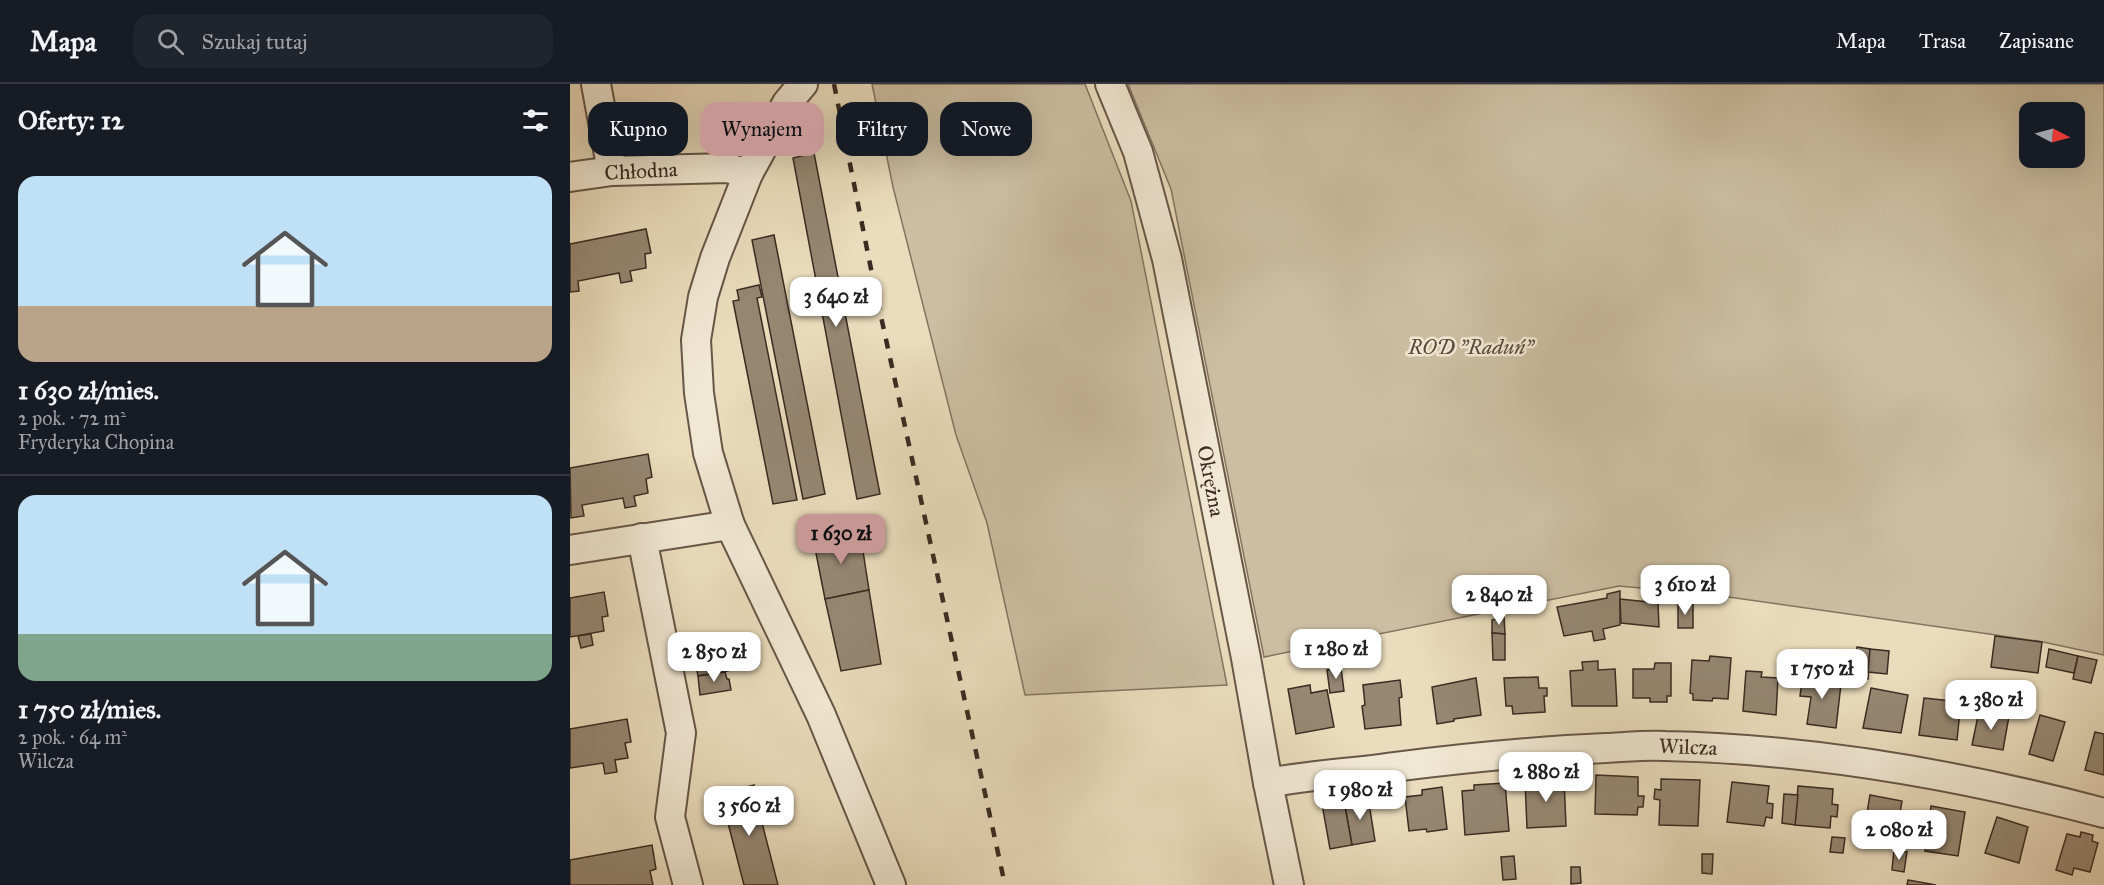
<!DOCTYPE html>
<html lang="pl">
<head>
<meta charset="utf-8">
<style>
	:root { --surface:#171b24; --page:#20242c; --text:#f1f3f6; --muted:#9ea1a6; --line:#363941; --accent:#c59692 }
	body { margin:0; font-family:"IM FELL Great Primer",serif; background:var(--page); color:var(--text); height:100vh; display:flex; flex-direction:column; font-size:22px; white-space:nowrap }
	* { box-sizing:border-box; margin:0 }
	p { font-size:20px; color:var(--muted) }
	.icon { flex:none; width:33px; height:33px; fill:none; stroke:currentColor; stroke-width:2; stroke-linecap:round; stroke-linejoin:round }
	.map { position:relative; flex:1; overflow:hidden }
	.drawer { display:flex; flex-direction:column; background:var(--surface); width:570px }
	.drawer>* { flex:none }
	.guide { position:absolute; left:18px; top:18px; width:570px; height:54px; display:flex; gap:12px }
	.needle { width:39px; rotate:96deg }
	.buttons { position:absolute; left:1449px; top:18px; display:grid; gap:12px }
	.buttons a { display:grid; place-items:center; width:66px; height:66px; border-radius:12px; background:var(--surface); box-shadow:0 6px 24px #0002; font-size:30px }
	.price { position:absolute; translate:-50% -51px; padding:0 14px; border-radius:12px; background:#fff; color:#222; font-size:20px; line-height:39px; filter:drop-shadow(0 2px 3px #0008) }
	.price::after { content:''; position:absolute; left:50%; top:36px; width:18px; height:14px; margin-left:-9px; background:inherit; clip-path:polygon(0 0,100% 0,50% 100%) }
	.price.active { background:var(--accent); color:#111 }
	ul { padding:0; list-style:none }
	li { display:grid; align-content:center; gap:12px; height:318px; padding:0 18px }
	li+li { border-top:2px solid var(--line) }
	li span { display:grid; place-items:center; height:186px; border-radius:18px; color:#555 }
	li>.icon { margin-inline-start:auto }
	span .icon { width:108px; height:108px; fill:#fffc; stroke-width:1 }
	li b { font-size:26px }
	h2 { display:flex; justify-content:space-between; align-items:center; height:72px; padding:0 18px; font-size:26px }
	.chip { padding:0 21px; border-radius:18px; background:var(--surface); box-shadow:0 6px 24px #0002; font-size:21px; line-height:54px }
	.chip.active { background:var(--accent); color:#111 }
	header { display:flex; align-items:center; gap:36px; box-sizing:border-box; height:84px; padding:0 30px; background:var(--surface); border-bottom:2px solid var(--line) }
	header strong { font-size:28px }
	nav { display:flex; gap:33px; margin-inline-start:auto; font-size:21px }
	.search { width:420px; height:54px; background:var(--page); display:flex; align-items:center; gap:15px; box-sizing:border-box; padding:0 21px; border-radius:18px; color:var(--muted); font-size:22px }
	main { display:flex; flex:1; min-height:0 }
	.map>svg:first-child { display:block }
	.green { fill:#ccbea2; stroke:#847462; stroke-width:1.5; fill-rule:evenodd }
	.building { fill:#968772; stroke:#3b2b22; stroke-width:1.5 }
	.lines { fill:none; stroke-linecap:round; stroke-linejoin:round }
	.minor-casing { stroke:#675748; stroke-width:32 }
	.minor { stroke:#f1e8d3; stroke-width:28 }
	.rail { stroke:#3b2b22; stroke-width:4.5; stroke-dasharray:10 10; stroke-linecap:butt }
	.labels { text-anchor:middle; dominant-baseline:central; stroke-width:5; stroke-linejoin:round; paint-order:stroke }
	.street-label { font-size:21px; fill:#3b2b22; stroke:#f1e8d3 }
	.park-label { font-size:21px; font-style:italic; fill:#58483c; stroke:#f1e8d3 }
</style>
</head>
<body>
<header>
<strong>Mapa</strong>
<div class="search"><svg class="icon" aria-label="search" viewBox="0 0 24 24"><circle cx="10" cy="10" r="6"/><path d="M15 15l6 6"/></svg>Szukaj tutaj</div>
<nav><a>Mapa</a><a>Trasa</a><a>Zapisane</a></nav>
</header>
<main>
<section class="drawer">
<h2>Oferty: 12<svg class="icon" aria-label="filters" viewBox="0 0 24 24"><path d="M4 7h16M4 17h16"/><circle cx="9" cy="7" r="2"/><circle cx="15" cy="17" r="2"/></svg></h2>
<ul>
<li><span style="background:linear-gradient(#bfe0f5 70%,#b9a48a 0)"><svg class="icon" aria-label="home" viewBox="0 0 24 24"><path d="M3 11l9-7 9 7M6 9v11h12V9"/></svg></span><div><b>1 630 zł/mies.</b><p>2 pok. · 72 m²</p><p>Fryderyka Chopina</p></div></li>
<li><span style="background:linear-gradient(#bfe0f5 75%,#7fa58c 0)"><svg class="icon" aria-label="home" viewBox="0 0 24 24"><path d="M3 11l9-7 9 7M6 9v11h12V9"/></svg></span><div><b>1 750 zł/mies.</b><p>2 pok. · 64 m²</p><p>Wilcza</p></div></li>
</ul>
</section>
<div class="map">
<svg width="1534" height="801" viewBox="0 0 1534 801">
	<rect width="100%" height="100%" fill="#eadcbc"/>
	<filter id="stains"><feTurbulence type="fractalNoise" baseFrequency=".00333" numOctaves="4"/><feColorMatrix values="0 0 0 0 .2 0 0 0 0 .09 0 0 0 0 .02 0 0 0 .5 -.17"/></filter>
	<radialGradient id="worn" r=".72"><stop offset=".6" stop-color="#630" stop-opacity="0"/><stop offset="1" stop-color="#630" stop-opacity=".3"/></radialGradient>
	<g class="green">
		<polygon points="302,0 515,0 561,117 657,601 455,611 417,439 386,351 323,103"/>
		<path d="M558 0H1534V571L1473 558 1419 550 1137 510 1049 502 694 573 601 105ZM1504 28V74H1460V28Z"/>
	</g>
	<g class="building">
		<polygon points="244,69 310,410 287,415 223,74"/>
		<polygon points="76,145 81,169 75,170 76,184 60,187 62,197 51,199 49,189 8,197 9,207 0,208 0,160"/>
		<polygon points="204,151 255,410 233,415 182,156"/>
		<polygon points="189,201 192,213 187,214 227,416 203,420 163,217 169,216 167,206"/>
		<polygon points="78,370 82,393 76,395 78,409 64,412 66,422 55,424 53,414 12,421 14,432 1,434 0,384"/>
		<polygon points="290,448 299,506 255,515 243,454"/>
		<polygon points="299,506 311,580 271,587 255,515"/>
		<polygon points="1050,507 1050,541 1033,545 1035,555 1024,557 1022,547 994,552 987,523 1037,514 1037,510"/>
		<polygon points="34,508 38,532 32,533 34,547 0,553 0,514"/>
		<polygon points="1050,515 1088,519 1089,543 1051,539"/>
		<polygon points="1108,519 1123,520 1123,544 1108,544"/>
		<polygon points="934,533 935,550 922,549 922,536"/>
		<polygon points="922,549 935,550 935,576 923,576"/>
		<polygon points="21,550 23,561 11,564 8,552"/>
		<polygon points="1425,552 1472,558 1468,589 1421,583"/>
		<polygon points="152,557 158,587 128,592 122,562"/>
		<polygon points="1287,563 1300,565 1298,595 1284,593"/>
		<polygon points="767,564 771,584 760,585 756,565"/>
		<polygon points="1300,565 1319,567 1317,590 1298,588"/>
		<polygon points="1479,565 1508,572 1504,589 1476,583"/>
		<polygon points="1140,572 1161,574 1158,615 1143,614 1142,617 1123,616 1123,610 1120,609 1122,576 1139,577"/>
		<polygon points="1508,572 1527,576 1521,599 1503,595"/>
		<polygon points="1028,577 1028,586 1045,585 1047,622 1002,622 1000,587 1013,586 1012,578"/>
		<polygon points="1085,579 1101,579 1101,612 1097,612 1097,618 1080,618 1080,614 1063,614 1063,585 1084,585"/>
		<polygon points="771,584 774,607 760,609 757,586"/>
		<polygon points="1176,587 1192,588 1191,593 1208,594 1206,631 1173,627"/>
		<polygon points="155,588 157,595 159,595 161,606 130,611 128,592"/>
		<polygon points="1233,590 1264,594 1263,598 1271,600 1266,644 1237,640 1241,613 1230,612"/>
		<polygon points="968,593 969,604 977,604 977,612 974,612 975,628 943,630 942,622 936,622 934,594"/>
		<polygon points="906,594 911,631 884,635 884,637 867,640 862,603"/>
		<polygon points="830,596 832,613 829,614 831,641 795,645 792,622 795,621 793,601"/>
		<polygon points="740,601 741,609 757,606 764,643 726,650 718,605"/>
		<polygon points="1301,604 1338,611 1331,649 1293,644"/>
		<polygon points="1354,614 1391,618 1387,656 1349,651"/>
		<polygon points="1409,627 1439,632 1433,666 1402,661"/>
		<polygon points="1470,631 1495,638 1483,677 1459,670"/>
		<polygon points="57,635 61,658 55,659 58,674 45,676 47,688 35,690 33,679 0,684 0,645"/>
		<polygon points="1525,648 1534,650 1534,691 1515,686"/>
		<polygon points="1026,691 1068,693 1068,712 1074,712 1073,723 1068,723 1067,731 1025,730"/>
		<polygon points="994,694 996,742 957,744 955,697"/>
		<polygon points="1091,695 1130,696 1128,742 1089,741 1090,716 1084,715 1085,705 1091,706"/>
		<polygon points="1162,698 1199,702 1197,719 1203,720 1202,734 1196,733 1194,742 1157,738"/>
		<polygon points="935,699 939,747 895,751 892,707 904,706 904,701"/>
		<polygon points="184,701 183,704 208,801 174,801 151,712 149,710"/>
		<polygon points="1228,702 1263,705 1262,720 1268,721 1267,733 1261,732 1260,744 1225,741"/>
		<polygon points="872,703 877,745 857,748 856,745 839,747 835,713 852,711 852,706"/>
		<polygon points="1214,710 1228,711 1225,741 1212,739"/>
		<polygon points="1300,711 1332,717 1327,746 1295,741"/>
		<polygon points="798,713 805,757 782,761 774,717"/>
		<polygon points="774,717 782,761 760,765 752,720"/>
		<polygon points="1361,722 1395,728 1388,772 1355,767"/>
		<polygon points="1427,733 1458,743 1449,779 1415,769"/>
		<polygon points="1511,748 1523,751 1522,757 1528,759 1520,788 1504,784 1502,791 1486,786 1497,750 1510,753"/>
		<polygon points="1262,753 1275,754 1273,769 1260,768"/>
		<polygon points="82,761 86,785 80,787 83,801 0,801 0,776"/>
		<polygon points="1324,766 1337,768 1334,788 1322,786"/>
		<polygon points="1132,770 1143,770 1142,790 1132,789"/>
		<polygon points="944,772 946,795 933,796 931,773"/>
		<polygon points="1001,783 1010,783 1011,799 1001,800"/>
		<polygon points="1338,796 1366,801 1337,801"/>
	</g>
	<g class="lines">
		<g class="minor-casing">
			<g id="minor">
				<polyline points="26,0 42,87"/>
				<polyline points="233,0 217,19 178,90 145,174 133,213 126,256 129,309 138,369 160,441 251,631 321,801"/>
				<polyline points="540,0 568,68 597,175 676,574 698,699 719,801"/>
				<polyline points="0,93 42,87 158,84 178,90"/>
				<polyline points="72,454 111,649 100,733 118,801"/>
				<polyline points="0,466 160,441"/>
				<path d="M698 699C740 691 782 689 824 683 895 674 965 667 1036 664 1056 663 1076 661 1095 662 1243 665 1391 691 1534 729"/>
			</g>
		</g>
		<use href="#minor" class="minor"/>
		<polyline class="rail" points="264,0 305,205 435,801"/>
	</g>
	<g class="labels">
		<g class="street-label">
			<text transform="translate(71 87) rotate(-3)">Chłodna</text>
			<text transform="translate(641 397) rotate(79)">Okrężna</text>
			<text transform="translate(1118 663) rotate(2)">Wilcza</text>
		</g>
		<g class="park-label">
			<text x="901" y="263">ROD "Raduń"</text>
		</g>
	</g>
	<rect width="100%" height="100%" filter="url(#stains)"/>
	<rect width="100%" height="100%" fill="url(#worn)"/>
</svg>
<div class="buttons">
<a><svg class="needle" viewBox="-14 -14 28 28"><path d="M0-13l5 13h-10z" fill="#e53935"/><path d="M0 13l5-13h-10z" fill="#9ea1a6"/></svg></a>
</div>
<b class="price" style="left:266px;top:244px">3 640 zł</b>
<b class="price active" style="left:271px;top:481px">1 630 zł</b>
<b class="price" style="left:1115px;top:532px">3 610 zł</b>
<b class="price" style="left:929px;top:542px">2 840 zł</b>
<b class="price" style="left:766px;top:596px">1 280 zł</b>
<b class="price" style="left:144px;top:599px">2 850 zł</b>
<b class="price" style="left:1252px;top:616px">1 750 zł</b>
<b class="price" style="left:1421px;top:647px">2 380 zł</b>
<b class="price" style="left:976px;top:719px">2 880 zł</b>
<b class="price" style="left:790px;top:737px">1 980 zł</b>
<b class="price" style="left:179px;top:753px">3 560 zł</b>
<b class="price" style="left:1329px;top:777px">2 080 zł</b>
<div class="guide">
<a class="chip">Kupno</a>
<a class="chip active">Wynajem</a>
<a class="chip">Filtry</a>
<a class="chip">Nowe</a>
</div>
</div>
</main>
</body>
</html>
